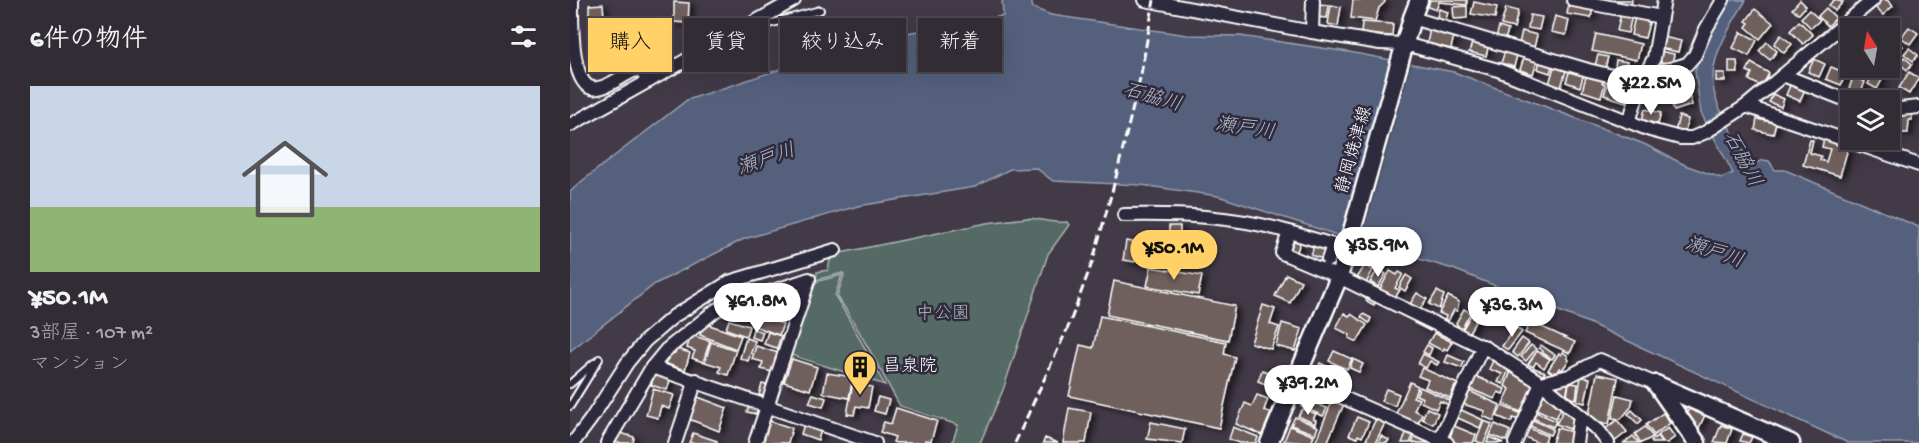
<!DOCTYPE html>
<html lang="ja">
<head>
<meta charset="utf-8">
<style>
	:root { --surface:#322c35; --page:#3d3841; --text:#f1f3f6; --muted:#a8a7ad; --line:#4d4850; --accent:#ffd166 }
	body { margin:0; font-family:"Gochi Hand","Klee One",sans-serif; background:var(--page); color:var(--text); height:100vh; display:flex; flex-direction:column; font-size:22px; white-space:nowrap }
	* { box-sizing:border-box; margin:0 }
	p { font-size:20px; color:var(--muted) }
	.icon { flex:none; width:33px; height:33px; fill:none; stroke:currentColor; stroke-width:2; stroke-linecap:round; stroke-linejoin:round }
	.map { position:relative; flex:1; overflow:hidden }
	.drawer { display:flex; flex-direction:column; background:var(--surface); width:570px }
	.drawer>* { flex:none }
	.top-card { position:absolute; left:18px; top:18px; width:570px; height:54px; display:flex; gap:12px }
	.needle { width:39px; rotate:349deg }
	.buttons { position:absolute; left:1270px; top:18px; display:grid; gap:12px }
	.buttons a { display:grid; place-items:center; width:60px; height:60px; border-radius:0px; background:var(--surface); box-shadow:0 6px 24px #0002,0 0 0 2px var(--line); font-size:30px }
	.price { position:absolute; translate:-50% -51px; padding:0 14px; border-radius:21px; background:#fff; color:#222; font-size:20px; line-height:39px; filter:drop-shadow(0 2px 3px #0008) }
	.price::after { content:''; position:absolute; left:50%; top:36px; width:18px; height:14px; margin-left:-9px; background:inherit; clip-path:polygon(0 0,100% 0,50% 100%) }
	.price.active { background:var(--accent); color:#111 }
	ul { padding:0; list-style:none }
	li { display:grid; align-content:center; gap:12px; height:318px; padding:0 30px }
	li span { display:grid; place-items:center; height:186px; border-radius:0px; color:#555 }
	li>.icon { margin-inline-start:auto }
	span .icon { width:108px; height:108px; fill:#fffc; stroke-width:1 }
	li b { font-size:26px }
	h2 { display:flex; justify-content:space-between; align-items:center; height:72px; padding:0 30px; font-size:26px }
	.pill { padding:0 21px; border-radius:0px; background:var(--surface); box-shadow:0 6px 24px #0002,0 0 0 2px var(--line); font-size:21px; line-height:54px }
	.pill.active { background:var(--accent); color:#111 }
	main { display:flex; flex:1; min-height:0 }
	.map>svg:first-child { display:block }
	.green { fill:#546a65; stroke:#aab4b2; stroke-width:1.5 }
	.water { fill:#54617d; stroke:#98a0b1; stroke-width:1.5 }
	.pier { fill:#423a47 }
	.building { fill:#70605d; stroke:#fff; stroke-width:1.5; filter:url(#shadow) }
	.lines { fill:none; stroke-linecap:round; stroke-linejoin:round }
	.lane-casing { stroke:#fff; stroke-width:10 }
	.street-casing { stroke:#fff; stroke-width:16 }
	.secondary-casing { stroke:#fff; stroke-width:21 }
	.lane { stroke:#2f2a3d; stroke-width:6 }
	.street { stroke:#2f2a3d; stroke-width:12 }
	.secondary { stroke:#2f2a3d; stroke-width:16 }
	.rail { stroke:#fff; stroke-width:3; stroke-dasharray:9 4.5; stroke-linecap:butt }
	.labels { text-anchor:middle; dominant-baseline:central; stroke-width:5; stroke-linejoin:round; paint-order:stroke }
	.street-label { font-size:18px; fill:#fff; stroke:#2f2a3d }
	.park-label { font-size:18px; fill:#aab4b2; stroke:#2f2a3d }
	.poi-label { font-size:18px; fill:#fff; stroke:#2f2a3d; text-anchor:start }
	.water-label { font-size:20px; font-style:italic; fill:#b2b8c4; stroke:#2f2a3d }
</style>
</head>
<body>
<main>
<section class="drawer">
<h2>6件の物件<svg class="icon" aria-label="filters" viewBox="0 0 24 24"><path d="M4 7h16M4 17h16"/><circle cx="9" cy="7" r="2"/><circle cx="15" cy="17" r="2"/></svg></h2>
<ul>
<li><span style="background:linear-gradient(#c9d6e8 65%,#8fb573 0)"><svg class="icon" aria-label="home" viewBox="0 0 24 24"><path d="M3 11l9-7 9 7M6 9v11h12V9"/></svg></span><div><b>¥50.1M</b><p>3部屋 · 107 m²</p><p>マンション</p></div></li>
</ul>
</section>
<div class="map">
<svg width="1349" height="443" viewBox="0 0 1349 443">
	<defs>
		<filter id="shadow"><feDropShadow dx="4.5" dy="2.5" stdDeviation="3" flood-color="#0009"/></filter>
	</defs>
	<rect width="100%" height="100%" fill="#423a47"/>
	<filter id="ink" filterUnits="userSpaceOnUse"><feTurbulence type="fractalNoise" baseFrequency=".0167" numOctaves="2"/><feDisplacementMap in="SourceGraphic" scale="12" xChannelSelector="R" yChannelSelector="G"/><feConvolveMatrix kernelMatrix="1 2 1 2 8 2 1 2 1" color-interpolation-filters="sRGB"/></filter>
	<g filter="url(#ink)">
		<g class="green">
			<path d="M456 218C470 218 482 224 497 222L499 225 478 254 433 390 410 443H382L388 425 330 406C309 369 291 331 267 296L274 275 273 273 246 280 247 272 258 270 261 255 417 223Z"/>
			<path d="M272 275 265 296C284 325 298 356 315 385L221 355 245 282Z"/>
		</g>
		<path class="water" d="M432 0H461L463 8 481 15 617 35 670 36 779 52 884 72 1074 144 1115 165 1151 178 1163 173 1131 113 1125 71 1136 41 1158 0H1176C1159 29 1134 64 1146 99 1152 118 1171 147 1181 165L1193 160 1199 161 1205 170H1215L1349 227V443H1278L1019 323 883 269 764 234 648 196 571 185 483 181 466 168 440 169 405 187 288 206 174 239 85 284 0 351V192L12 181 117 100 241 59 325 35 433 16Z"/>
		<polygon class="pier" points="821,57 842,61 790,245 770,239"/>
		<g class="building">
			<polygon points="783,0 815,0 815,2 809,8 805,21 781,18"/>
			<polygon points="860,0 897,0 897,5 869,2 866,10 858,7"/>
			<polygon points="1045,0 1062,0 1061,5 1045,2"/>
			<polygon points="1230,0 1236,6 1229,14 1222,9"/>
			<polygon points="1264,0 1273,2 1265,11 1259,5"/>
			<polygon points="1311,0 1317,0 1323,6 1313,15 1305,7"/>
			<polygon points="104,2 119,3 118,23 104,22"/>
			<polygon points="904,2 927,7 925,18 901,14"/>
			<polygon points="999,3 1023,7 1021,18 997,14"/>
			<polygon points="33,4 34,18 19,18 19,5"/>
			<polygon points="747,4 759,5 757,18 745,17"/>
			<polygon points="761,5 771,7 768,26 758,24"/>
			<polygon points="897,6 897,18 884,19 883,7"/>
			<polygon points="936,8 948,11 944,28 931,25"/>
			<polygon points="1256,8 1266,18 1258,26 1248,16"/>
			<polygon points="869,9 878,12 875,23 866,21"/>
			<polygon points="1185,9 1203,23 1190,39 1176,27 1179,23 1176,21"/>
			<polygon points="1239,10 1250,20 1241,28 1231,18"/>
			<polygon points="1051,13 1062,15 1058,33 1047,31"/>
			<polygon points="960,15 972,17 969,30 958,28"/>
			<polygon points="985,16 999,20 996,35 981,32"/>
			<polygon points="1065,16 1080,19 1075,38 1061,35"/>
			<polygon points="1229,21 1243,35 1233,44 1220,31"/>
			<polygon points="792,22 823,24 822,36 791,34"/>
			<polygon points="929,27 938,30 935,40 926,38"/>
			<polygon points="1339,27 1348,33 1340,44 1331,37"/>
			<polygon points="860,29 884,35 881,49 857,43"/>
			<polygon points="1273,29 1281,33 1276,45 1267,40"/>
			<polygon points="93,30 94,44 79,45 79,31"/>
			<polygon points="952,31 967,35 964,48 949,44"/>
			<polygon points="1171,32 1187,40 1179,56 1163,48"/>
			<polygon points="1026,34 1071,44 1067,60 1022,51"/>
			<polygon points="1211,35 1222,44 1214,53 1204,44"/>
			<polygon points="1093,37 1111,41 1108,52 1090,48"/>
			<polygon points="1324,39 1333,46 1324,56 1320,53 1320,45"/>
			<polygon points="903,40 919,44 916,56 899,52"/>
			<polygon points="1197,42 1207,51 1200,60 1189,51"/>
			<polygon points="1339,48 1348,55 1343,61 1334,54"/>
			<polygon points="935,51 947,55 944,67 931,63"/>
			<polygon points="1089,51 1104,54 1102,64 1087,61"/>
			<polygon points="1028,55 1038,57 1034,72 1024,69"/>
			<polygon points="954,57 967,61 963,74 950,70"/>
			<polygon points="1334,57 1342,64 1337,70 1329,63"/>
			<polygon points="1244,59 1255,64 1249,77 1238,72"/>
			<polygon points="970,60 983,63 980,73 968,69"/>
			<polygon points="1046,60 1058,62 1056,75 1044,74"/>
			<polygon points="1159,61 1167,61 1168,73 1159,73"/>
			<polygon points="1181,63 1199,73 1192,87 1179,80 1182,73 1177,71"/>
			<polygon points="984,67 996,71 991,87 979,84"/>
			<polygon points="1261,67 1276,73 1271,85 1256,79"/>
			<polygon points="1000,69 1014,73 1010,87 996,82"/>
			<polygon points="1304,72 1313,78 1307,89 1298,84"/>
			<polygon points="1339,72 1349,78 1339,94 1329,88"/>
			<polygon points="1017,73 1034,78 1032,83 1035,84 1031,97 1012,91"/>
			<rect x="1146" y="73" width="9" height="8"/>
			<polygon points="1104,74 1107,85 1081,91 1078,79"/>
			<polygon points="1283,77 1295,82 1288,100 1277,95"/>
			<polygon points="1039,79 1061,86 1056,102 1034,95"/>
			<polygon points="1221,83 1235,89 1230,101 1216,95"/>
			<polygon points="1118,92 1122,105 1104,111 1100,98"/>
			<polygon points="1203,94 1214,99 1211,107 1199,102"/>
			<polygon points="1075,109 1091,113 1088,124 1072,120"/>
			<polygon points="1327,113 1342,114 1342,120 1339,120 1338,133 1326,133"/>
			<polygon points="1109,116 1118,119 1114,135 1105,132"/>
			<polygon points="1187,119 1206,123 1203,134 1185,130"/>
			<polygon points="1254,138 1279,145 1270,176 1233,165 1240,140 1243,140 1240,153 1251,156 1250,160 1256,162 1260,149 1252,147"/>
			<polygon points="599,226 610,226 610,240 599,239"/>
			<polygon points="719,238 730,242 726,255 715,251"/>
			<polygon points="556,241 568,243 565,262 553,260"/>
			<polygon points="745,243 756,246 753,259 741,255"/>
			<polygon points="795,265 803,270 796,283 787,278"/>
			<polygon points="581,267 632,276 628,295 577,286"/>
			<polygon points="808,269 816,274 808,287 800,282"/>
			<polygon points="820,271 827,275 829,272 833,274 825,288 830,290 824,299 809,291"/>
			<polygon points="716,274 731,281 720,303 705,296"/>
			<polygon points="836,275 842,279 835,291 829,287"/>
			<polygon points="544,281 665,306 658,340 537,315"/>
			<polygon points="867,291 874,295 869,309 859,304"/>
			<polygon points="847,293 857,299 850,309 840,304"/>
			<polygon points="878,296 889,302 887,311 884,310 878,321 875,320 876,316 869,313"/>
			<polygon points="798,297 806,300 804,305 796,301"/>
			<polygon points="194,298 206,302 202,316 189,312"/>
			<polygon points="693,305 705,309 700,324 709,327 701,349 681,343"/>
			<polygon points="894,309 900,313 891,330 886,323"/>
			<polygon points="774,313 779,316 781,314 797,325 787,342 779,338 780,335 766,328"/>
			<polygon points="902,313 908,317 898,334 892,330"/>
			<polygon points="793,314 801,318 799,323 791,317"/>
			<polygon points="187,316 213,324 209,335 184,326"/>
			<polygon points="530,316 656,342 654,354 665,357 649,428 499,396 510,345 523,348"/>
			<polygon points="846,319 862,327 860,331 844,323"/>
			<polygon points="159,320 179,326 176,336 156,329"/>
			<polygon points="961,322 1005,342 1000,353 955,333"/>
			<polygon points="134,323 171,336 166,349 130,335"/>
			<polygon points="712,323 732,329 725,351 706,346"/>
			<polygon points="945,327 952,332 938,350 932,346"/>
			<polygon points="183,329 193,332 190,340 181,337"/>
			<polygon points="198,332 211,336 207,348 194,344"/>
			<polygon points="864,333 882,342 877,350 874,348 873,351 858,343"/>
			<polygon points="121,335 140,341 133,362 122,358 125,351 117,348"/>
			<polygon points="176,338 185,341 178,361 170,358"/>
			<polygon points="952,338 959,343 948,357 942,352"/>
			<polygon points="141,342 166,350 158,375 149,372 151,367 135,362"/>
			<polygon points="857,345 862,348 859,355 853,352"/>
			<polygon points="961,345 966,349 956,361 951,357"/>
			<polygon points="971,345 985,355 982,359 972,352 973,351 969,348"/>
			<polygon points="186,346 208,353 202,372 191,369 193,362 182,359"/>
			<polygon points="107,349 120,353 115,370 94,363 97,351 105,353"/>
			<polygon points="764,351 782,359 777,369 759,361"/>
			<polygon points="967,351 980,359 974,368 966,362 963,367 958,364"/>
			<polygon points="993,352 998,356 997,358 999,360 992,370 990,368 986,375 978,370 989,353 991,355"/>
			<polygon points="853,354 869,362 867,365 860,361 856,368 848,364"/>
			<polygon points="878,355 894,362 892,368 875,362"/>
			<polygon points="222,359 247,367 240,390 214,382"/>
			<polygon points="783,359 793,364 789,372 780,368"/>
			<polygon points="923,361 940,367 933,384 928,382 932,374 919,369"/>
			<polygon points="750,363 768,372 762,385 744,376"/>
			<polygon points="852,368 890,385 889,388 885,386 880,398 855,387 858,380 848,376"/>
			<polygon points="964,368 975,372 971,378 961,372"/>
			<polygon points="942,369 965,385 953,413 933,404 940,389 935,386"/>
			<polygon points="692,370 713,378 708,389 688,381"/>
			<polygon points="85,373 101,378 97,390 81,385"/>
			<polygon points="257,373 283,377 279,398 253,393"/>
			<polygon points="1027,374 1048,378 1039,424 1018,419"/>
			<polygon points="905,376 935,389 933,394 928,392 925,399 900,389"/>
			<polygon points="1011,377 1020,378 1015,403 1007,401"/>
			<polygon points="992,381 999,382 996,396 984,390 985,383"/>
			<polygon points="840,382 848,386 843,397 849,399 844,410 852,414 847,425 825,416"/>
			<polygon points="283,383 302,387 298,408 286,406 284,415 277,414"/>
			<polygon points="999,383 1008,384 1006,399 997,397"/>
			<polygon points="192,384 200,386 196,397 189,395"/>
			<polygon points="850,387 881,401 879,405 870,401 866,409 851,402 853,398 846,395"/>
			<polygon points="738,388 761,398 759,404 735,397"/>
			<polygon points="83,389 104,395 99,409 91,406 88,418 76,415"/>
			<polygon points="816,389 829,394 825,406 811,401"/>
			<polygon points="899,391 930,405 924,421 913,416 915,411 893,404"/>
			<polygon points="974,391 993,404 986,418 966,409"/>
			<polygon points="243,394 256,398 253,407 239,403"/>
			<polygon points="687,395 698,399 694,410 701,413 692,435 666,424 675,403 682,406"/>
			<polygon points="1047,395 1063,399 1061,407 1051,419 1042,418"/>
			<polygon points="128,397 157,408 149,431 119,419"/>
			<polygon points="308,397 319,400 315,414 304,411"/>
			<polygon points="734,399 757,408 753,416 731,406"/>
			<polygon points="763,399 774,404 757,443 745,443"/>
			<polygon points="179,405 188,408 186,414 177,412"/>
			<polygon points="932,406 952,414 949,420 943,418 941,422 927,416"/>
			<polygon points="326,408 367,421 361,441 355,440 354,443 326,443 323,442 325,437 310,432 314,422 321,424"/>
			<polygon points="499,408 521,412 516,443 493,443"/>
			<polygon points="857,408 868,413 863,424 852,419"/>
			<polygon points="733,409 746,414 743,419 746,420 745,424 728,416"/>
			<polygon points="889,409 913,420 910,428 886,417"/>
			<polygon points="994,409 1002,413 1000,417 1005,419 1000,429 986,424"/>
			<polygon points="1119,409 1135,415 1128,430 1117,413"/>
			<polygon points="1062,410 1072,420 1068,424 1058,414"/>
			<polygon points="966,412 986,421 983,427 963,418"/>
			<polygon points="1093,413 1100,423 1084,435 1076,425"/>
			<polygon points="725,417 748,427 745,434 721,425"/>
			<polygon points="787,417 799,422 792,437 788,435 787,438 779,435"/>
			<polygon points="806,419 815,423 805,443 803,443 796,440"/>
			<polygon points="961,419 983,429 980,435 958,425"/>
			<polygon points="1047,420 1057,432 1044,442 1034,430"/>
			<polygon points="200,421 222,428 218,443 193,443"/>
			<polygon points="914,421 922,424 914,443 911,443 906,441"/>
			<polygon points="581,422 615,429 612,443 577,439"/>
			<polygon points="234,424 251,430 248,440 231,434"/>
			<polygon points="925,424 940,431 936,441 920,435"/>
			<polygon points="1151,425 1162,429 1157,443 1144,442"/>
			<polygon points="720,426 744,436 741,443 714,441"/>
			<polygon points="884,426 906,435 903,443 887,443 879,440"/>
			<polygon points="663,427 688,437 686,443 670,443 659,439"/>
			<polygon points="1075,427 1083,437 1071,443 1065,434"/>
			<polygon points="959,428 977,436 974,443 968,443 955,437"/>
			<polygon points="987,428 1002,432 999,443 982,443"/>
			<polygon points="1098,428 1105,437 1097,443 1094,443 1088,435"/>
			<polygon points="837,431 844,434 840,443 832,443"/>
			<polygon points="47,432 64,437 63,443 44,443"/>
			<polygon points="123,433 147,441 146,443 119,443"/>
			<polygon points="1173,434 1182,437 1179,443 1170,441"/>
			<polygon points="846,435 863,443 842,443"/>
			<polygon points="811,436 819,440 817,443 808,443"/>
			<polygon points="1063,436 1069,443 1054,443"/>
			<polygon points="1087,436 1092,443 1082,443 1081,441"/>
			<polygon points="919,437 933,443 917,443"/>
			<polygon points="475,438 488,443 473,443"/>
		</g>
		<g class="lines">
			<g class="lane-casing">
				<g id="lane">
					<polyline points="183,26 195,25 250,10"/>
					<polyline points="0,384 24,363"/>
					<polyline points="0,406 29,359"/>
				</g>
			</g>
			<g class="street-casing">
				<g id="street">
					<path d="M2 0C2 20 0 94 28 88 42 86 53 74 66 70L71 71 79 81"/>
					<polyline points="575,0 742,32 810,43 835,44 928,70 1080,130 1110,138 1122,138 1136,132 1176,106 1303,0"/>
					<polyline points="1003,0 1091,17"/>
					<polyline points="842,18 1018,70 1071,83"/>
					<polyline points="742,32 743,0"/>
					<polyline points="1077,73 1100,69 1117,64 1125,55 1136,29 1153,0"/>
					<polyline points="1213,75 1281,102"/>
					<polyline points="1176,106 1349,165"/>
					<polyline points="1320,110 1349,107"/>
					<polyline points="1059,122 1071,83 1084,58 1094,0"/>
					<polyline points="0,125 224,0"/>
					<path d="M554 215C611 214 665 216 719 232L712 253 769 277 919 350 971 383 1029 431 1038 443"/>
					<polyline points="719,232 763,245 758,260"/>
					<polyline points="82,367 305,443"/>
					<polyline points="728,378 877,443"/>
					<polyline points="3,443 21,419 57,363 75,341 104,316 159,282 265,250"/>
					<polyline points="37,443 82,367 96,350 146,310 239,279 185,443"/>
					<polyline points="105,443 126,380"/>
					<polyline points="868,443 913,346"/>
					<polyline points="945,443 971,383 999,376 1030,360 1086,384"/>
					<polyline points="1006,443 1010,416"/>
				</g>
			</g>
			<g class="secondary-casing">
				<g id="secondary">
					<polyline points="1086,384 1221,443"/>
					<polyline points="1086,384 1127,443"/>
					<polyline points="699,443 769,277 842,18 849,0"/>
				</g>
			</g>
			<use href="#lane" class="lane"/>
			<use href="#street" class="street"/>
			<use href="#secondary" class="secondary"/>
			<polyline class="rail" points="445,443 499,325 523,260 545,181 571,74 584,0"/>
		</g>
	</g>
	<defs>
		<g id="building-pin" transform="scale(1.725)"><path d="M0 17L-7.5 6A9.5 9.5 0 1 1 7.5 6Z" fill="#ffd166" stroke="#2f2a3d"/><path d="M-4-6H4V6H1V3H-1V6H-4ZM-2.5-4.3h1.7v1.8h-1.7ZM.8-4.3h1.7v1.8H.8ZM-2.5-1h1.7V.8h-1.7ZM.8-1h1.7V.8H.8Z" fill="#111"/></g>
	</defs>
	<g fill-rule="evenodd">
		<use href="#building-pin" x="290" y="367"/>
	</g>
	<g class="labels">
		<g class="street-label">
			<text transform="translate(785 150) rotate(-74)">静岡焼津線</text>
		</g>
		<g class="park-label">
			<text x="373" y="314">中公園</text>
		</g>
		<g class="poi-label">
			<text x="313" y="367">昌泉院</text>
		</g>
		<g class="water-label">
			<text transform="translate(582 99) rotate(16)">石脇川</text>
			<text transform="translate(675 130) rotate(9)">瀬戸川</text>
			<text transform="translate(1171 160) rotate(62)">石脇川</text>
			<text transform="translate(197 161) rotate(-19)">瀬戸川</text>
			<text transform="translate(1144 254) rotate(19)">瀬戸川</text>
		</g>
	</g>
</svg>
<div class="buttons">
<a><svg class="needle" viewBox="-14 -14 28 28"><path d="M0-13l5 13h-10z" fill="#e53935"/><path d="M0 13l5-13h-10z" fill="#a8a7ad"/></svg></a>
<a><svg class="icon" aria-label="layers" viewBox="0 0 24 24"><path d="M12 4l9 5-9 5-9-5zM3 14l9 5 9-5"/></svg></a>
</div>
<b class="price" style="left:1081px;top:116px">¥22.5M</b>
<b class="price" style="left:808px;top:278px">¥35.9M</b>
<b class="price active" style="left:604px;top:281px">¥50.1M</b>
<b class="price" style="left:187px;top:334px">¥61.8M</b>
<b class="price" style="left:942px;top:338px">¥36.3M</b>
<b class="price" style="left:738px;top:416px">¥39.2M</b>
<div class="top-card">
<a class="pill active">購入</a>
<a class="pill">賃貸</a>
<a class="pill">絞り込み</a>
<a class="pill">新着</a>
</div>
</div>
</main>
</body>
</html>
